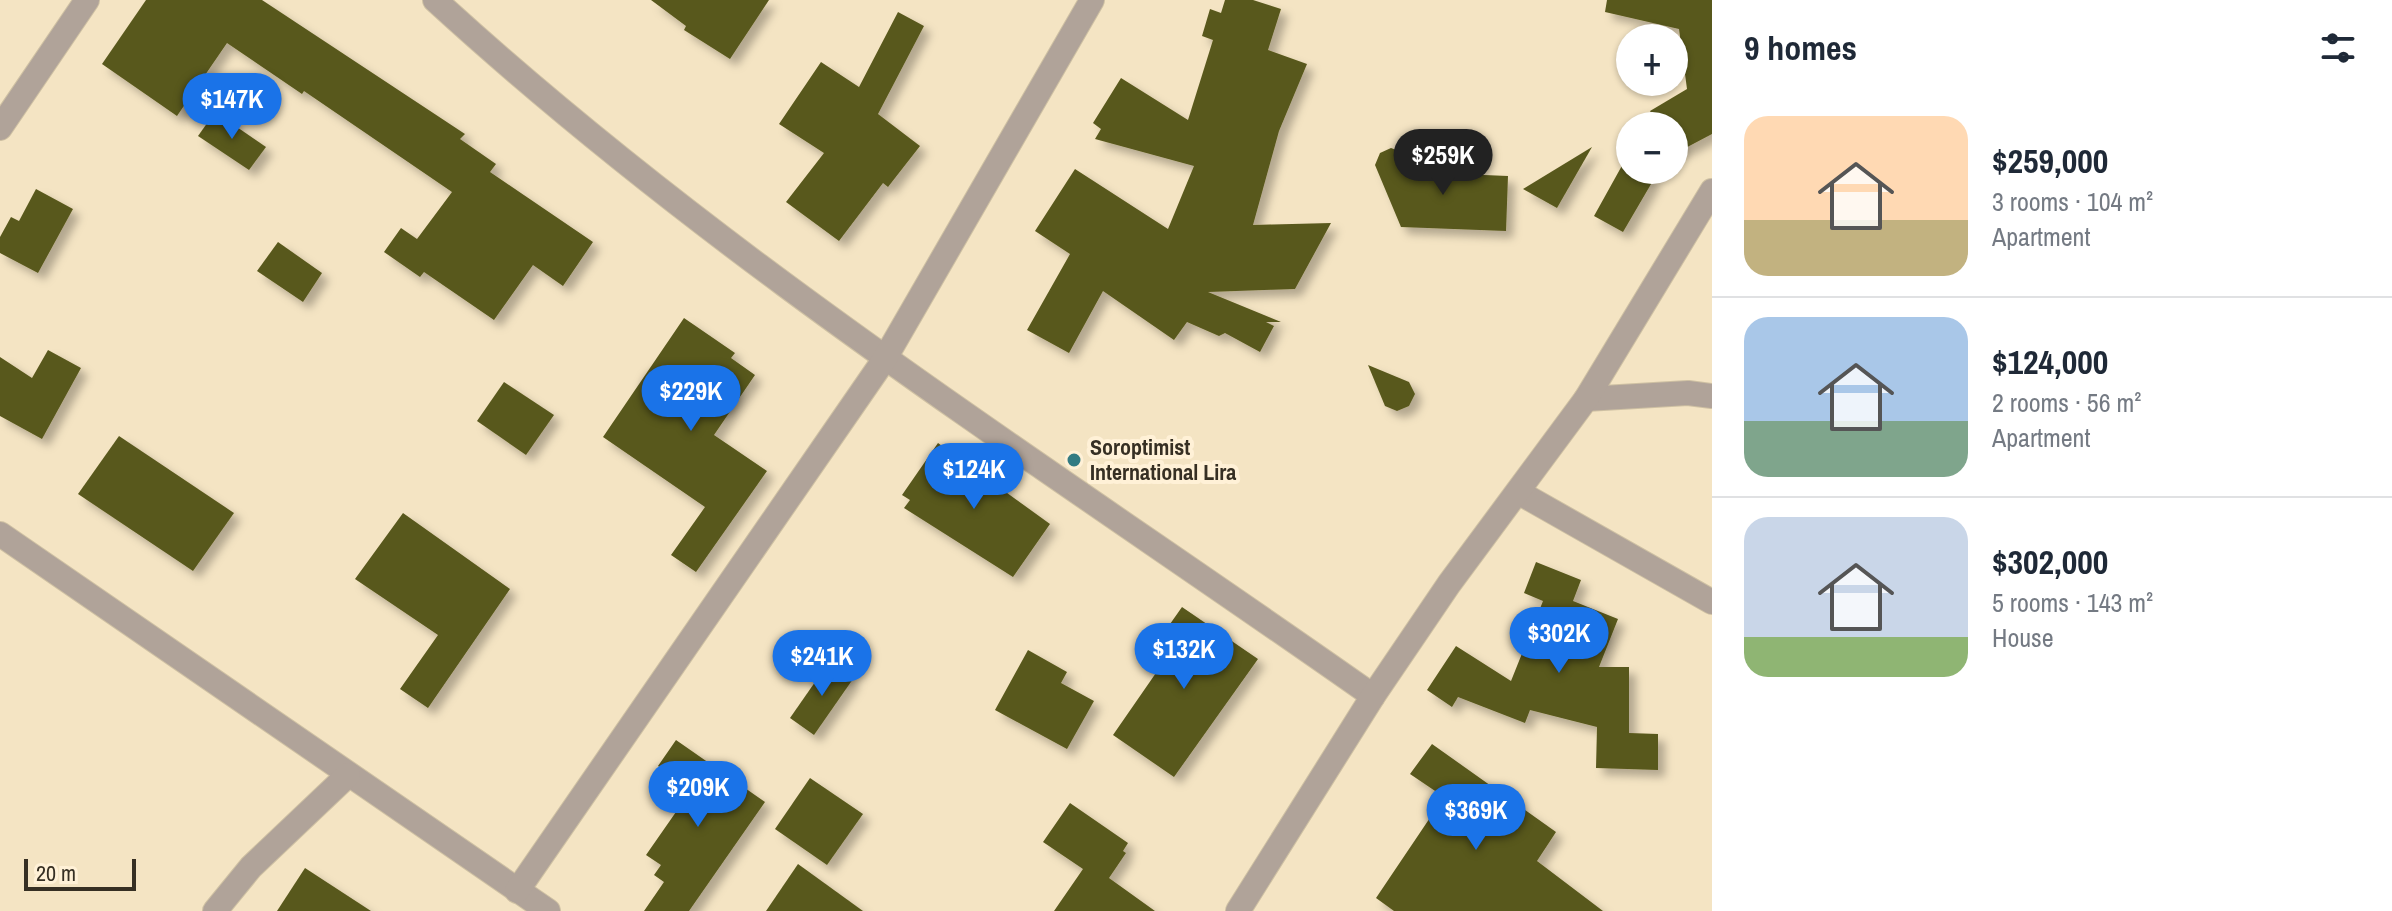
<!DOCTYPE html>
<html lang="en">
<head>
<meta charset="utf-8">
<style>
	:root { --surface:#fff; --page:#f6f6f7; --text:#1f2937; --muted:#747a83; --line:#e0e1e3; --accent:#1a73e8 }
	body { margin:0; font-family:"Archivo Narrow",sans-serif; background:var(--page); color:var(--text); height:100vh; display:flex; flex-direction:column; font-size:30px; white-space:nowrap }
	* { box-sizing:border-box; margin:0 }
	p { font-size:26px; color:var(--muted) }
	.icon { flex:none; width:44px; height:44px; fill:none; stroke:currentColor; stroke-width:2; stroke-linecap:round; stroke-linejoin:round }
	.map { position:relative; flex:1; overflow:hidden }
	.drawer { display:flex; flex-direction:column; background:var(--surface); width:680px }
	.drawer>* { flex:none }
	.controls { position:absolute; left:1616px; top:24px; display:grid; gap:16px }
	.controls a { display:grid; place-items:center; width:72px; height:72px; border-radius:50%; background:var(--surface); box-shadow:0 2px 6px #0004; font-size:40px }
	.scale { position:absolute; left:24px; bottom:20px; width:112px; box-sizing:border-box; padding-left:8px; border:4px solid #362f23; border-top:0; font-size:22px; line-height:28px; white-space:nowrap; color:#362f23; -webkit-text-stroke:6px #fff1d7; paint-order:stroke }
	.price { position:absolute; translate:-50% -68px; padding:0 18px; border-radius:28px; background:var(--accent); color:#fff; font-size:26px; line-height:52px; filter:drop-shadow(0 2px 4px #0008) }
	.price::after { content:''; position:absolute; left:50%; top:48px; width:24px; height:18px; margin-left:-12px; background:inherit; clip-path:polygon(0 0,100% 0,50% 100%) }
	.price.selected { background:#222; color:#fff }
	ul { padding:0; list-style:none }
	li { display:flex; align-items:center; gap:24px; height:200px; padding:0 32px }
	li+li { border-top:2px solid var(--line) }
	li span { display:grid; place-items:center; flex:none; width:224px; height:160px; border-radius:24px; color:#555 }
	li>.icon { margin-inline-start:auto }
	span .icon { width:96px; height:96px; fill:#fffc; stroke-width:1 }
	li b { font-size:34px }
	h2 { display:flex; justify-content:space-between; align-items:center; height:96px; padding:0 32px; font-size:34px }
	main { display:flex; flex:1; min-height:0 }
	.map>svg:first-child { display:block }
	.building { fill:#59581c; filter:url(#shadow) }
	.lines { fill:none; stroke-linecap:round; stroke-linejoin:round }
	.minor-casing { stroke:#cec0a3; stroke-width:26 }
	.minor { stroke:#b0a399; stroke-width:24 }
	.poi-dot { fill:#337b82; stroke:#fff1d7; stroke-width:3 }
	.labels { text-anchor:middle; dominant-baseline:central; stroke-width:8; stroke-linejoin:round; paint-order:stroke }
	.poi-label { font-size:22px; font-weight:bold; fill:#362f23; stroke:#fff1d7; text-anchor:start }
</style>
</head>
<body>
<main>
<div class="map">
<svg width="1712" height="911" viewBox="0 0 1712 911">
	<defs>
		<filter id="shadow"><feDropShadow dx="7" dy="7" stdDeviation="4" flood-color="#0004"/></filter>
	</defs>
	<rect width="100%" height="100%" fill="#f4e4c3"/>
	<g class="building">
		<polygon points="146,0 262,0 465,134 460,139 496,164 490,172 593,242 563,286 533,265 494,320 424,272 420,277 384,252 401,228 417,239 452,192 304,91 302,94 227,43 177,116 102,64"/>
		<polygon points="651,0 769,0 730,59 684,30 686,26"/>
		<polygon points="1225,0 1253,0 1281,9 1268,50 1307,64 1279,131 1253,225 1331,223 1295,289 1208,292 1281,322 1266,322 1274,326 1260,352 1225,333 1219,336 1187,322 1174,340 1103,291 1069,353 1027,330 1070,254 1035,231 1075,169 1168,229 1194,166 1095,139 1101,129 1093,123 1121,78 1188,120 1213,40 1202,36 1210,9 1221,13"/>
		<polygon points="1607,0 1712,0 1712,134 1676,153 1674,126 1659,126 1650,111 1687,89 1679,29 1605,12"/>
		<polygon points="898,12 924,26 878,114 920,146 888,187 883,183 839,241 786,202 824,153 779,124 821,62 859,87"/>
		<polygon points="215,112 266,147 249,170 198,136"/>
		<polygon points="1592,147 1557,208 1523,189"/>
		<polygon points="1391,148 1404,153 1412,172 1508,176 1506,231 1401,227 1375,165 1380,153"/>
		<polygon points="1624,162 1630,170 1638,170 1654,179 1623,232 1594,216"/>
		<polygon points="36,189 73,209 38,273 0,253 0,237 11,217 19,221"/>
		<polygon points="278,242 322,273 303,302 257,271"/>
		<polygon points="684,318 735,353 731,358 755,375 714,435 767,471 696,572 671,555 705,507 603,437"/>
		<polygon points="48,350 81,368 42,439 0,416 0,357 32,378"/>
		<polygon points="1368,365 1409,382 1415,394 1409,406 1397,411 1385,406"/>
		<polygon points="504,382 554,415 526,455 477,421"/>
		<polygon points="119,436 234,513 193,571 78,494"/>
		<polygon points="938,443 1050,524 1013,577 904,508 910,500 902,495"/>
		<polygon points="403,513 510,589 428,708 400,689 438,635 355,579"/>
		<polygon points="1536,562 1581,580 1573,601 1618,619 1599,667 1629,667 1629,733 1658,734 1658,770 1596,768 1597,727 1530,710 1525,723 1458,697 1452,707 1427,690 1456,646 1511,681 1543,601 1524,593"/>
		<polygon points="1182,607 1258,659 1174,777 1113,735 1158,670 1144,661"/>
		<polygon points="1028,650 1067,672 1061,683 1094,701 1067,749 995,710"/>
		<polygon points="829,662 853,679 814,735 790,718"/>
		<polygon points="676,740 765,802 689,911 644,911 664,882 654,875 661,865 646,855 692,789 658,766"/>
		<polygon points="1432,744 1556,832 1537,861 1603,911 1394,911 1376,898 1444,797 1410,774"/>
		<polygon points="810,778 863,814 827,865 775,829"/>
		<polygon points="1070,803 1128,843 1123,851 1126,853 1109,878 1155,911 1054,911 1083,869 1043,842"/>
		<polygon points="798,864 863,911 766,911"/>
		<polygon points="305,868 371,911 277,911"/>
	</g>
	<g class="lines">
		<g class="minor-casing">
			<g id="minor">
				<path d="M435 0C723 264 1055 472 1373 696"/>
				<polyline points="0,128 87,0"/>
				<polyline points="1586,399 1688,393 1712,396"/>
				<polyline points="1518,492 1712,602"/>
				<polyline points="0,534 548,911"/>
				<polyline points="517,891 884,360 1092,0"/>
				<polyline points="215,911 251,867 348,775"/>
				<polyline points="1238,911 1373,696 1449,584 1586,399 1712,191"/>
			</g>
		</g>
		<use href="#minor" class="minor"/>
	</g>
	<circle class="poi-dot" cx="1074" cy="460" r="8"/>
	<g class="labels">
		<g class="poi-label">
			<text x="1090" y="447">Soroptimist<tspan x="1090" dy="25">International Lira</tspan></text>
		</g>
	</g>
</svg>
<div class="controls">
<a>+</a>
<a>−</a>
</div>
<div class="scale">20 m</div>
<b class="price" style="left:232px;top:141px">$147K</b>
<b class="price selected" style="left:1443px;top:197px">$259K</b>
<b class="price" style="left:691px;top:433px">$229K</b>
<b class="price" style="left:974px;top:511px">$124K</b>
<b class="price" style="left:1559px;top:675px">$302K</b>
<b class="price" style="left:1184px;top:691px">$132K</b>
<b class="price" style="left:822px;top:698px">$241K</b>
<b class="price" style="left:698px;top:829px">$209K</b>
<b class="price" style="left:1476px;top:852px">$369K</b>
</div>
<section class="drawer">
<h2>9 homes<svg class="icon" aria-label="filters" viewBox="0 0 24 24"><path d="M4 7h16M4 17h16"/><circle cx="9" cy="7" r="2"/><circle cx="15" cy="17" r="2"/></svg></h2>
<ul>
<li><span style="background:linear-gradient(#ffd9b3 65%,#c2b280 0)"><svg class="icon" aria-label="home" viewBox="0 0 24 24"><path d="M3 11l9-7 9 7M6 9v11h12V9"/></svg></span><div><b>$259,000</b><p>3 rooms · 104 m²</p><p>Apartment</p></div></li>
<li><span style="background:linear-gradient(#a9c7e8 65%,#7fa58c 0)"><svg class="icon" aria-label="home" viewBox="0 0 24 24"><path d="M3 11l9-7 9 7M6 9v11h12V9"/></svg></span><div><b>$124,000</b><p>2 rooms · 56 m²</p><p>Apartment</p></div></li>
<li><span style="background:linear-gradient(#c9d6e8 75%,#8fb573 0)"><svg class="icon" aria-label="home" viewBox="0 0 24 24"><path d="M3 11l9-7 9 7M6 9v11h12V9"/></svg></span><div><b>$302,000</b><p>5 rooms · 143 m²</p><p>House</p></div></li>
</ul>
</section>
</main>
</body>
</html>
